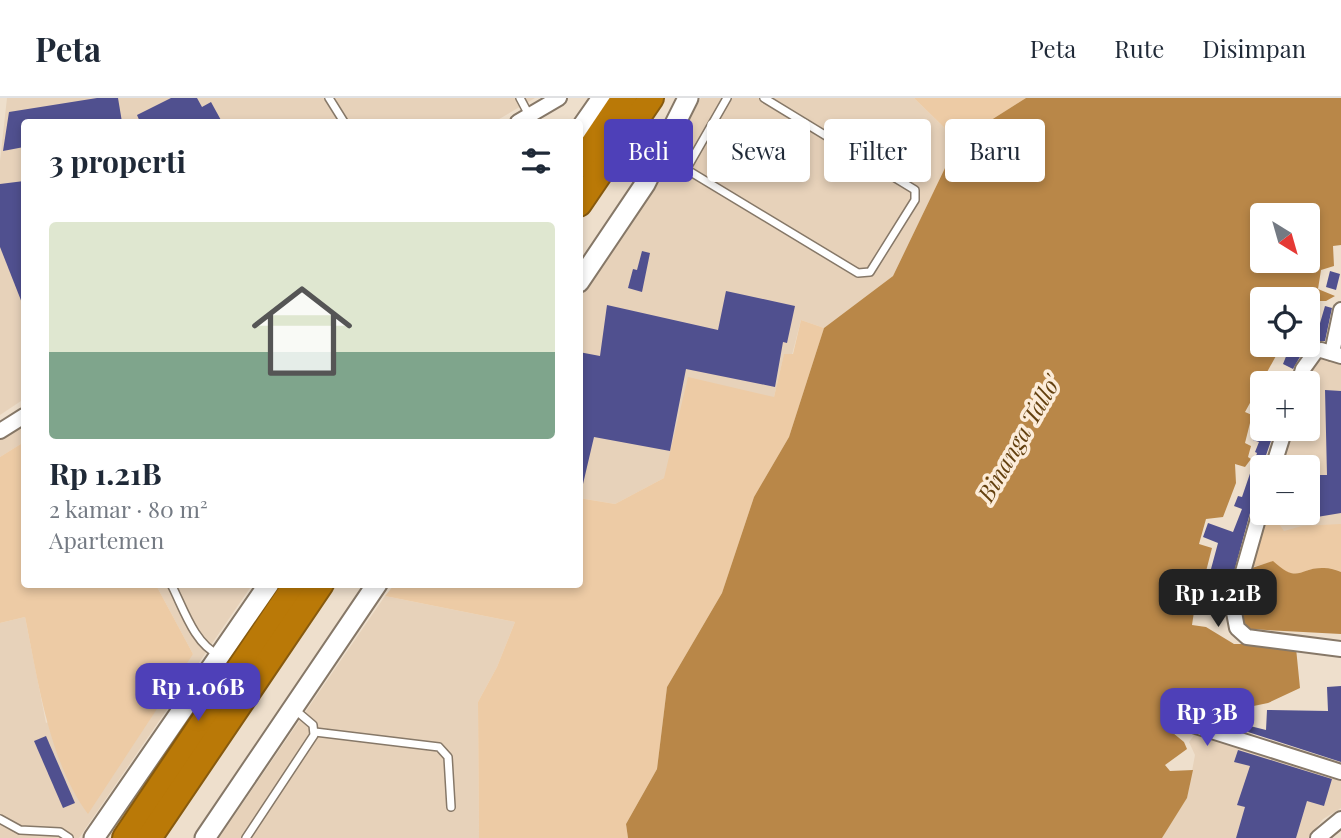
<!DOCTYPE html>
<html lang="id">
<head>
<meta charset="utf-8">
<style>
	:root { --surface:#fff; --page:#f6f6f7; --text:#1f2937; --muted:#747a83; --line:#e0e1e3; --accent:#4e40b8 }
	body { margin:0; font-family:"Playfair Display",serif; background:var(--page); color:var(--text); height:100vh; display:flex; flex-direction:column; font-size:26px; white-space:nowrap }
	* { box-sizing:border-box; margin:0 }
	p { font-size:23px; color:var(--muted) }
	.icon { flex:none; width:38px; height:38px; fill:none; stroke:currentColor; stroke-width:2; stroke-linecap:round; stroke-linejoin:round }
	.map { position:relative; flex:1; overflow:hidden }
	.side { position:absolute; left:21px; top:21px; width:562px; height:469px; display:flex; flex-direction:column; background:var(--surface); border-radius:7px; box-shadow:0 4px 10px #0003 }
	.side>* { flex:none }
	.guide { position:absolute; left:604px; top:21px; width:632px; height:63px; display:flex; gap:14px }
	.needle { width:46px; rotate:143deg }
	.fabs { position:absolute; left:1250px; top:105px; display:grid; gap:14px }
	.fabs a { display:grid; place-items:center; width:70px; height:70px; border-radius:7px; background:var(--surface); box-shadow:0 4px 10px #0003; font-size:35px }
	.price { position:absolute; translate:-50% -60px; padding:0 16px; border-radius:14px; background:var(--accent); color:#fff; font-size:23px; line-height:46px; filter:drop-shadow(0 2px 4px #0008) }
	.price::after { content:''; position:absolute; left:50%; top:42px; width:21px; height:16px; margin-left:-10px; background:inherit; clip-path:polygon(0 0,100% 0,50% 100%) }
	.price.selected { background:#222; color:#fff }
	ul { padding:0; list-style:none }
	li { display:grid; align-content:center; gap:14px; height:371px; padding:0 28px }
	li span { display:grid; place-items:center; height:217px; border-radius:7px; color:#555 }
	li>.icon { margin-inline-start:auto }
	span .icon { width:126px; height:126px; fill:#fffc; stroke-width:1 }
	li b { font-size:30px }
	h2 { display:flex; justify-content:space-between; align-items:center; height:84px; padding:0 28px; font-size:30px }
	.pill { padding:0 24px; border-radius:7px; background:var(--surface); box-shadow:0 4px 10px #0003; font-size:24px; line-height:63px }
	.pill.selected { background:var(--accent); color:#fff }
	header { display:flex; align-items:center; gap:42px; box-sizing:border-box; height:98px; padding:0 35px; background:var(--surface); border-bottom:2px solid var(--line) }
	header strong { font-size:33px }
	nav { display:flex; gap:38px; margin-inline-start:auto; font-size:24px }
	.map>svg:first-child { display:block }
	.built { fill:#e7d2ba }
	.green { fill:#edcba5 }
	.water { fill:#b98748; fill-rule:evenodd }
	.building { fill:#50508f }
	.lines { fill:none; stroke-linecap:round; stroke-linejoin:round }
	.lane-casing { stroke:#867868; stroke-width:10 }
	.street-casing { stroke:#867868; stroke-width:18 }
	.secondary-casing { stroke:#867868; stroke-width:23 }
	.highway-casing { stroke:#875a0e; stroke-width:28 }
	.lane { stroke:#fff; stroke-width:7 }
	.street { stroke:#fff; stroke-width:14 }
	.secondary { stroke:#fff; stroke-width:19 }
	.highway { stroke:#ba7907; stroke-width:24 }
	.labels { text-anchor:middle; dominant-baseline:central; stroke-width:7; stroke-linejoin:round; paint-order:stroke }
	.water-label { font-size:23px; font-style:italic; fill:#644110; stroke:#fcecd9 }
</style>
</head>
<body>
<header>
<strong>Peta</strong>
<nav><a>Peta</a><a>Rute</a><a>Disimpan</a></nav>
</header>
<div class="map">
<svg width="1341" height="740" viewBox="0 0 1341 740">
	<rect width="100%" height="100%" fill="#eedfcc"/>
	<g class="built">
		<polygon points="7,0 535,0 494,24 482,24 480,21 474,24 24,24 24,301 0,317 0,63"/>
		<polygon points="701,0 914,0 958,43 893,178 824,230 801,222 792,257 784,257 774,299 664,380 615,406 579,400 579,201 656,81"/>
		<polygon points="1315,249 1341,255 1341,442 1254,432 1262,415 1307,415 1307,369 1272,369 1283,331 1307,331 1307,285 1297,285"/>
		<polygon points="24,323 24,344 0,359 0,338"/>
		<polygon points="156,487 252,487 79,740 0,740 0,525 25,519 46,625 193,556"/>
		<polygon points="385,498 515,524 497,569 478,604 479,740 219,740"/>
		<polygon points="1201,628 1341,670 1341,710 1323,721 1308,740 1162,740 1187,700 1195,657 1189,644"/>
	</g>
	<g class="green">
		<polygon points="914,0 1026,0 958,43"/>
		<polygon points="801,222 824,230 789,339 754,399 722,495 667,589 657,671 626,726 628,740 479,740 478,604 497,569 515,524 385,498 394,487 579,486 579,400 615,406 664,380 688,279 774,299 784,256 793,256"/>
		<path d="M24 344V486L156 487 193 556 88 716C49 664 38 582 25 519L0 525V359Z"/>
		<path d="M1268 415H1271L1284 433 1302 428 1341 426V474C1336 472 1330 470 1324 470 1299 469 1299 487 1272 464L1248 470Z"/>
	</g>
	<g class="water">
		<path d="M1026 0H1341V147L1333 148 1334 168 1321 172 1318 191 1335 198 1326 203H1315L1312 218 1307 219V201H1262V247H1282L1245 314 1252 317 1245 345 1251 348 1248 359 1251 361 1245 369 1235 366 1236 385 1223 419 1206 421 1199 446 1212 450 1202 489 1210 490 1207 507H1195L1192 527 1206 529 1234 546H1267L1296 550 1300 590 1268 605 1210 617 1182 606 1170 622 1173 635 1184 644 1187 651 1165 667 1170 673 1193 672 1187 700 1162 740H628L626 726 657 671 667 589 722 495 754 399 789 339 824 230 893 178 958 43ZM1262 117H1307V163H1262Z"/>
		<path d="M1273 463C1299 487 1299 469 1324 470 1330 470 1336 472 1341 474V536L1248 531C1232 504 1242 497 1252 470Z"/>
	</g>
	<g class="building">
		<polygon points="97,0 118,0 122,24 24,24 24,49 3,53 9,14"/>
		<polygon points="171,0 197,0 202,9 211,4 222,24 140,24 137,17"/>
		<polygon points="24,83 24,210 0,149 0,86"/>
		<polygon points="642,153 650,155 642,194 628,190 633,171 637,172"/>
		<polygon points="1330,173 1340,176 1336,192 1326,189"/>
		<polygon points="726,193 795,208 787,245 783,244 775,289 686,271 670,353 594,339 583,386 579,386 579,254 600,258 607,207 718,232"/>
		<polygon points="1325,208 1332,210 1325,243 1307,244 1307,229 1318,232"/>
		<polygon points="1289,251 1301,257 1293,271 1283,266"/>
		<polygon points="1325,292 1341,293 1341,415 1317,419 1317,424 1295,424 1295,415 1307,415 1307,377 1327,377"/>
		<polygon points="1260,307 1262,307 1262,331 1275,331 1262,369 1262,389 1259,398 1253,404 1224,511 1210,505 1215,495 1211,494 1216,472 1211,471 1218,445 1203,439 1208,425 1233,434 1242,411 1234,408 1238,398 1242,399 1257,355 1255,354 1259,344 1253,342 1256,334 1251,333"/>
		<polygon points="1341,588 1341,664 1248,634 1250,628 1266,632 1267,612 1328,613 1327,589"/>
		<polygon points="46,638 75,705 63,710 34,643"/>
		<polygon points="1238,652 1332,681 1324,708 1307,703 1296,740 1236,740 1245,709 1237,707 1250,668 1234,664"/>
	</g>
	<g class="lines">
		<g class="lane-casing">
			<g id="lane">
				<polyline points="329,0 344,24"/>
				<polyline points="520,0 529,17"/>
				<polyline points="661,56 858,175 870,174 915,102 915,92 764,0"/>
				<polyline points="687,70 727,0"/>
				<path d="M171 486C183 509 194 546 219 557"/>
				<polyline points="315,634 439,649 448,659 451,709"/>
				<polyline points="0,721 20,732 60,734 69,740"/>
				<polyline points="246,740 314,637 313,627 293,610"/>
			</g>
		</g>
		<g class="street-casing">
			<g id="street">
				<polyline points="518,24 559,0"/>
				<polyline points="1332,255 1341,212"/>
				<polyline points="1299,285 1303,271 1316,253 1321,252 1341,258"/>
				<polyline points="0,333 24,318"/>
				<polyline points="1273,369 1285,331"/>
				<polyline points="1262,407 1233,509 1237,530 1247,539 1341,551"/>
				<polyline points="1180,623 1341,674"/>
				<polyline points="1318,740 1341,721"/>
			</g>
		</g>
		<g class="secondary-casing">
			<g id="secondary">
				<polyline points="579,33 602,0"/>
				<polyline points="579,184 645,86 688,0"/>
				<polyline points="94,740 269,486"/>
				<polyline points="205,740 377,486"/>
			</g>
		</g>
		<g class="highway-casing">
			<g id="highway">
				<polyline points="579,67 624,0"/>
				<polyline points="579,106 651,0"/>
				<polyline points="125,740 296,486"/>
				<polyline points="149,740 321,486"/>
			</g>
		</g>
		<use href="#lane" class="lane"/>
		<use href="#street" class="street"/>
		<use href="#secondary" class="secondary"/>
		<use href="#highway" class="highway"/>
	</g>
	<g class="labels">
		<g class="water-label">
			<text transform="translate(1018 340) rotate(-60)">Binanga Tallo'</text>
		</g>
	</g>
</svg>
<div class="fabs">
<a><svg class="needle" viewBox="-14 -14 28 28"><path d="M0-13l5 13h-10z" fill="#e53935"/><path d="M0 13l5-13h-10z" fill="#747a83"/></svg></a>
<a><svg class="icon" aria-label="locate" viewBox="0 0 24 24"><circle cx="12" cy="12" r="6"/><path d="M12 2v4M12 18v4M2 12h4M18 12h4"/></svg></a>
<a>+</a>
<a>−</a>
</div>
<b class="price selected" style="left:1218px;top:531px">Rp 1.21B</b>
<b class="price" style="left:198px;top:625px">Rp 1.06B</b>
<b class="price" style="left:1207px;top:650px">Rp 3B</b>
<div class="guide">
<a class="pill selected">Beli</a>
<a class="pill">Sewa</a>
<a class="pill">Filter</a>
<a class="pill">Baru</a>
</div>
<section class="side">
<h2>3 properti<svg class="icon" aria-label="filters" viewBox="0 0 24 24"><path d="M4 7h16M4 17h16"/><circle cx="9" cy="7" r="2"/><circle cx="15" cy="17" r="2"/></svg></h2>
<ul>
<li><span style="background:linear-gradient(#dfe7d0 60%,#7fa58c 0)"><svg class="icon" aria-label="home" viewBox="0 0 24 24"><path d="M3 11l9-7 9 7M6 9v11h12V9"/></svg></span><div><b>Rp 1.21B</b><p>2 kamar · 80 m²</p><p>Apartemen</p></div></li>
</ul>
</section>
</div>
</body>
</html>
